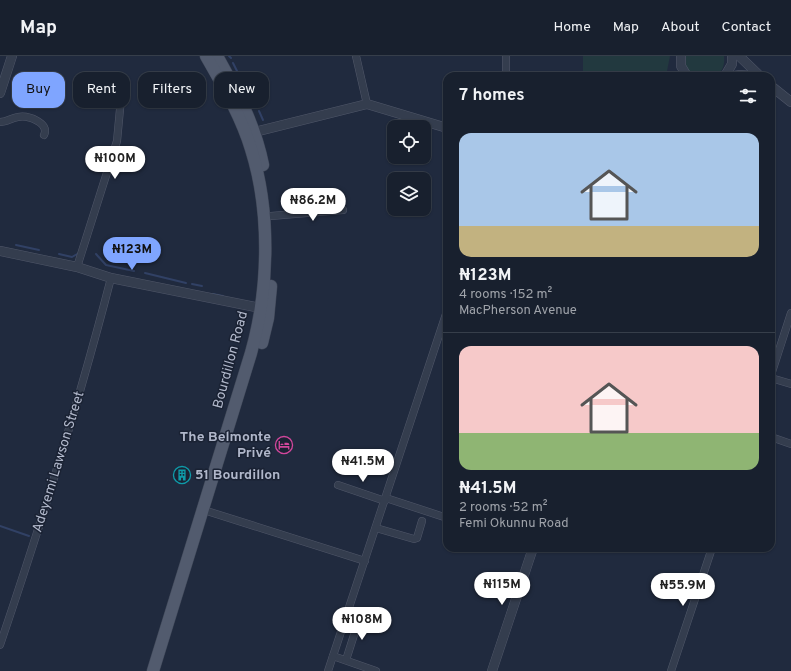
<!DOCTYPE html>
<html lang="en">
<head>
<meta charset="utf-8">
<style>
	:root { --surface:#18202e; --page:#252d3a; --text:#f1f3f6; --muted:#9fa3aa; --line:#363e4a; --accent:#7fa5ff }
	body { margin:0; font-family:Overpass,sans-serif; background:var(--page); color:var(--text); height:100vh; display:flex; flex-direction:column; font-size:15px; white-space:nowrap }
	* { box-sizing:border-box; margin:0 }
	p { font-size:13px; color:var(--muted) }
	.icon { flex:none; width:22px; height:22px; fill:none; stroke:currentColor; stroke-width:2; stroke-linecap:round; stroke-linejoin:round }
	.map { position:relative; flex:1; overflow:hidden }
	.sheet { position:absolute; left:443px; top:16px; width:332px; height:480px; display:flex; flex-direction:column; background:var(--surface); border-radius:12px; box-shadow:0 1px 3px #0004,0 0 0 1px var(--line) }
	.sheet>* { flex:none }
	.hud { position:absolute; left:12px; top:16px; width:371px; height:36px; display:flex; gap:8px }
	.fabs { position:absolute; left:387px; top:64px; display:grid; gap:8px }
	.fabs a { display:grid; place-items:center; width:44px; height:44px; border-radius:8px; background:var(--surface); box-shadow:0 1px 3px #0004,0 0 0 1px var(--line); font-size:20px }
	.price { position:absolute; translate:-50% -34px; padding:0 9px; border-radius:14px; background:#fff; color:#222; font-size:13px; line-height:26px; filter:drop-shadow(0 1px 2px #0008) }
	.price::after { content:''; position:absolute; left:50%; top:24px; width:12px; height:9px; margin-left:-6px; background:inherit; clip-path:polygon(0 0,100% 0,50% 100%) }
	.price.on { background:var(--accent); color:#111 }
	ul { padding:0; list-style:none }
	li { display:grid; align-content:center; gap:8px; height:212px; padding:0 16px }
	li+li { border-top:1px solid var(--line) }
	li span { display:grid; place-items:center; height:124px; border-radius:12px; color:#555 }
	li>.icon { margin-inline-start:auto }
	span .icon { width:72px; height:72px; fill:#fffc; stroke-width:1 }
	li b { font-size:17px }
	h2 { display:flex; justify-content:space-between; align-items:center; height:48px; padding:0 16px; font-size:17px }
	.chip { padding:0 14px; border-radius:12px; background:var(--surface); box-shadow:0 1px 3px #0004,0 0 0 1px var(--line); font-size:14px; line-height:36px }
	.chip.on { background:var(--accent); color:#111 }
	header { display:flex; align-items:center; gap:24px; box-sizing:border-box; height:56px; padding:0 20px; background:var(--surface); border-bottom:1px solid var(--line) }
	header strong { font-size:19px }
	nav { display:flex; gap:22px; margin-inline-start:auto; font-size:14px }
	.map>svg:first-child { display:block }
	.green { fill:#22393f }
	.lines { fill:none; stroke-linecap:round; stroke-linejoin:round }
	.stream { stroke:#314165; stroke-width:2 }
	.minor-casing { stroke:#505769; stroke-width:8 }
	.tertiary-casing { stroke:#505769; stroke-width:10 }
	.primary-casing { stroke:#3e4657; stroke-width:13 }
	.minor { stroke:#343d4e; stroke-width:7 }
	.tertiary { stroke:#343d4e; stroke-width:9 }
	.primary { stroke:#525b6e; stroke-width:12 }
	.labels { text-anchor:middle; dominant-baseline:central; stroke-width:3; stroke-linejoin:round; paint-order:stroke }
	.street-label { font-size:14px; fill:#b0b7ca; stroke:#1a2233 }
	.poi-label { font-size:14px; font-weight:bold; fill:#b0b7ca; stroke:#1a2233; text-anchor:end }
</style>
</head>
<body>
<header>
<strong>Map</strong>
<nav><a>Home</a><a>Map</a><a>About</a><a>Contact</a></nav>
</header>
<div class="map">
<svg width="791" height="615" viewBox="0 0 791 615">
	<rect width="100%" height="100%" fill="#202a3e"/>
	<g class="green">
		<polygon points="583,0 670,0 666,20 583,20"/>
		<path d="M683 0H724C725 8 723 15 716 20H691L687 15Z"/>
	</g>
	<g class="lines">
		<g class="stream">
			<polyline points="229,0 231,2"/>
			<polyline points="233,7 239,19"/>
			<polyline points="243,25 256,50"/>
			<polyline points="259,55 263,64"/>
			<polyline points="16,189 39,194"/>
			<polyline points="59,198 72,201 79,197"/>
			<polyline points="96,198 106,209 134,215"/>
			<polyline points="145,217 186,227"/>
			<polyline points="192,228 202,230"/>
			<polyline points="213,238 223,240"/>
			<polyline points="0,470 29,480"/>
		</g>
		<g class="minor-casing">
			<g id="minor">
				<polyline points="356,0 367,48"/>
				<polyline points="506,0 506,20"/>
				<path d="M0 66C7 66 11 62 18 61 28 59 50 67 44 79"/>
				<polyline points="271,160 343,154"/>
				<polyline points="77,211 117,85 122,32"/>
				<polyline points="771,319 791,257"/>
				<polyline points="771,322 791,328"/>
				<polyline points="771,381 791,388"/>
				<polyline points="338,429 385,445"/>
				<polyline points="386,442 447,462"/>
				<polyline points="210,456 365,505"/>
				<polyline points="376,472 414,483 417,482 422,465"/>
				<path d="M0 589C41 468 79 346 111 222"/>
				<polyline points="333,600 376,615"/>
				<polyline points="346,604 360,560"/>
				<polyline points="328,615 447,255"/>
				<polyline points="671,615 712,492"/>
			</g>
		</g>
		<g class="tertiary-casing">
			<g id="tertiary">
				<polyline points="681,0 681,10 687,20"/>
				<polyline points="739,0 760,20"/>
				<polyline points="725,20 732,8 732,0"/>
				<polyline points="734,20 740,19 752,20"/>
				<polyline points="771,30 791,46"/>
				<polyline points="0,37 12,0"/>
				<polyline points="255,76 367,48 447,72"/>
				<polyline points="0,195 77,211 111,222 260,252"/>
				<polyline points="492,615 533,492"/>
			</g>
		</g>
		<g class="primary-casing">
			<g id="primary">
				<path d="M217 0C237 36 255 68 263 109"/>
				<polyline points="262,287 268,262 271,230"/>
				<path d="M153 615 251 297C269 234 271 156 251 93 241 60 223 30 206 0"/>
			</g>
		</g>
		<use href="#minor" class="minor"/>
		<use href="#tertiary" class="tertiary"/>
		<use href="#primary" class="primary"/>
	</g>
	<defs>
		<g id="hotel-ring" transform="scale(0.9)"><circle r="9.5" fill="#1a2233" stroke="#d1479c" stroke-width="1.5"/><path d="M-6-4.5h1.5V1H6V5H4.5V3h-9V5H-6ZM-4 0a1.8 1.8 0 1 1 3.6 0ZM.5 0V-2.5h3Q6-2.5 6 0Z" fill="#d1479c"/></g>
		<g id="building-ring" transform="scale(0.9)"><circle r="9.5" fill="#1a2233" stroke="#0f9aa8" stroke-width="1.5"/><path d="M-4-6H4V6H1V3H-1V6H-4ZM-2.5-4.3h1.7v1.8h-1.7ZM.8-4.3h1.7v1.8H.8ZM-2.5-1h1.7V.8h-1.7ZM.8-1h1.7V.8H.8Z" fill="#0f9aa8"/></g>
	</defs>
	<g fill-rule="evenodd">
		<use href="#hotel-ring" x="284" y="389"/>
		<use href="#building-ring" x="182" y="419"/>
	</g>
	<g class="labels">
		<g class="street-label">
			<text transform="translate(231 304) rotate(-75)">Bourdillon Road</text>
			<text transform="translate(59 406) rotate(-73)">Adeyemi Lawson Street</text>
		</g>
		<g class="poi-label">
			<text x="271" y="381">The Belmonte<tspan x="271" dy="16">Privé</tspan></text>
			<text x="195" y="419" text-anchor="start">51 Bourdillon</text>
		</g>
	</g>
</svg>
<div class="fabs">
<a><svg class="icon" aria-label="locate" viewBox="0 0 24 24"><circle cx="12" cy="12" r="6"/><path d="M12 2v4M12 18v4M2 12h4M18 12h4"/></svg></a>
<a><svg class="icon" aria-label="layers" viewBox="0 0 24 24"><path d="M12 4l9 5-9 5-9-5zM3 14l9 5 9-5"/></svg></a>
</div>
<b class="price" style="left:115px;top:124px">₦100M</b>
<b class="price" style="left:313px;top:166px">₦86.2M</b>
<b class="price on" style="left:132px;top:215px">₦123M</b>
<b class="price" style="left:363px;top:427px">₦41.5M</b>
<b class="price" style="left:502px;top:550px">₦115M</b>
<b class="price" style="left:683px;top:551px">₦55.9M</b>
<b class="price" style="left:362px;top:585px">₦108M</b>
<div class="hud">
<a class="chip on">Buy</a>
<a class="chip">Rent</a>
<a class="chip">Filters</a>
<a class="chip">New</a>
</div>
<section class="sheet">
<h2>7 homes<svg class="icon" aria-label="filters" viewBox="0 0 24 24"><path d="M4 7h16M4 17h16"/><circle cx="9" cy="7" r="2"/><circle cx="15" cy="17" r="2"/></svg></h2>
<ul>
<li><span style="background:linear-gradient(#a9c7e8 75%,#c2b280 0)"><svg class="icon" aria-label="home" viewBox="0 0 24 24"><path d="M3 11l9-7 9 7M6 9v11h12V9"/></svg></span><div><b>₦123M</b><p>4 rooms · 152 m²</p><p>MacPherson Avenue</p></div></li>
<li><span style="background:linear-gradient(#f6c9c9 70%,#8fb573 0)"><svg class="icon" aria-label="home" viewBox="0 0 24 24"><path d="M3 11l9-7 9 7M6 9v11h12V9"/></svg></span><div><b>₦41.5M</b><p>2 rooms · 52 m²</p><p>Femi Okunnu Road</p></div></li>
</ul>
</section>
</div>
</body>
</html>
